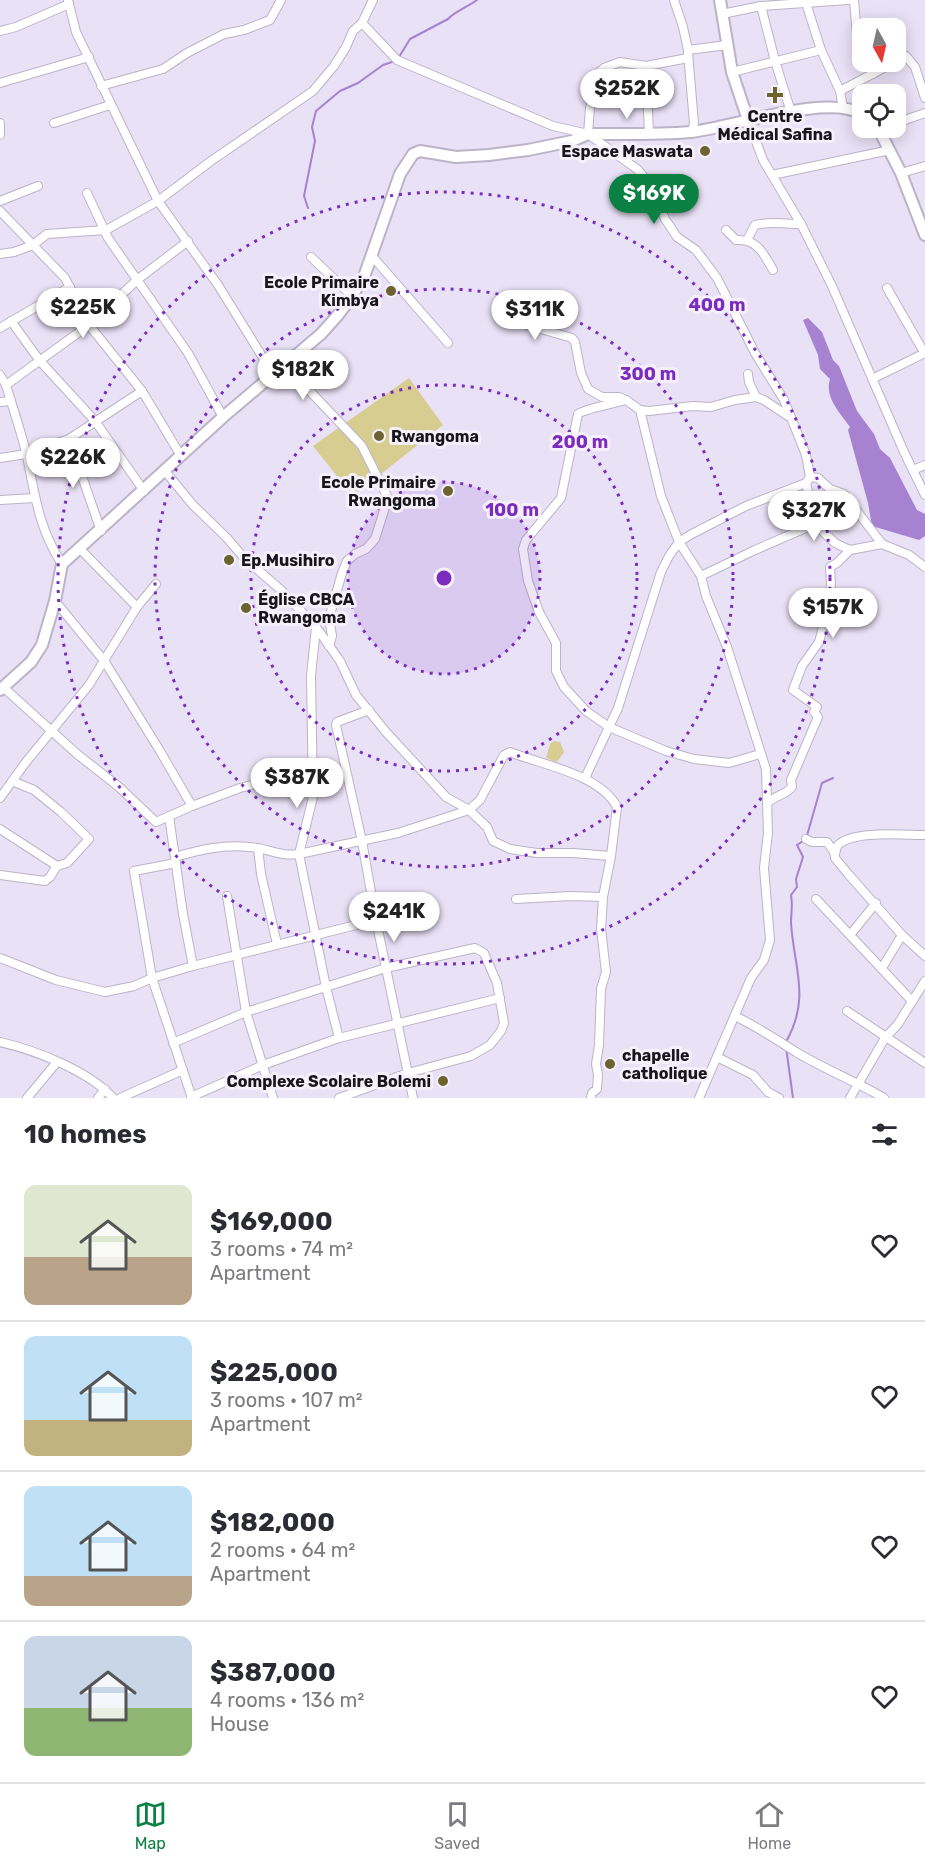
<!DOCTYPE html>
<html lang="en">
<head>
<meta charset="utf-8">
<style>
	:root { --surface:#fff; --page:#f7f7f7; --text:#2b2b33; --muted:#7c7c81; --line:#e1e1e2; --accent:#0b8043 }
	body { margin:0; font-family:Rubik,sans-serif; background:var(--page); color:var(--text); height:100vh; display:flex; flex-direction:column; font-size:22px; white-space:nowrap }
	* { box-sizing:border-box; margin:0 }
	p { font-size:20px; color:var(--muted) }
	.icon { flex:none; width:33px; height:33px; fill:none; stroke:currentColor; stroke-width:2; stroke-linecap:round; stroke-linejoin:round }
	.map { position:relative; height:1098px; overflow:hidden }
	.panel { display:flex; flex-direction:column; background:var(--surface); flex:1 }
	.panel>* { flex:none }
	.needle { width:39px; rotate:172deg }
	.buttons { position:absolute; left:852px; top:18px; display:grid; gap:12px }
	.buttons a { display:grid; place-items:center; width:54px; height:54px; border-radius:12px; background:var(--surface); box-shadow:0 3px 15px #0003; font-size:30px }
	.price { position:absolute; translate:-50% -51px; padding:0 14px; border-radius:21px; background:#fff; color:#222; font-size:20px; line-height:39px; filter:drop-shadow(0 2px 3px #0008) }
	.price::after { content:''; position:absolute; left:50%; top:36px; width:18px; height:14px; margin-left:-9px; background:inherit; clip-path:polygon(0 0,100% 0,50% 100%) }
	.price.current { background:var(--accent); color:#fff }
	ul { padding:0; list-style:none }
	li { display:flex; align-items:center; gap:18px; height:150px; padding:0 24px }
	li+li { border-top:2px solid var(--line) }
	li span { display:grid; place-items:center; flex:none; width:168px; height:120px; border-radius:12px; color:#555 }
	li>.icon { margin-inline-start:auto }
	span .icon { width:72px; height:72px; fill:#fffc; stroke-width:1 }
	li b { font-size:26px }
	h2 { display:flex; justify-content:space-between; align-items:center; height:72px; padding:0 24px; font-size:26px }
	.tab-bar { display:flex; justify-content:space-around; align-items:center; height:84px; border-top:2px solid var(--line); background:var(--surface); font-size:16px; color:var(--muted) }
	.tab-bar a { display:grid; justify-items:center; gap:3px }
	.tab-bar .current { color:var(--accent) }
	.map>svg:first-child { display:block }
	.grass { fill:#d7cd91 }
	.water { fill:#a682d1 }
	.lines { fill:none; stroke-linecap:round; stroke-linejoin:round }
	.stream { stroke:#a682d1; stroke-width:2 }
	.street-casing { stroke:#bbb3c7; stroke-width:10 }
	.secondary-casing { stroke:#bbb3c7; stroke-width:14 }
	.street { stroke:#fff; stroke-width:8 }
	.secondary { stroke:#fff; stroke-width:10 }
	.ring { fill:none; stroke:#7b2cbf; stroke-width:3; stroke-dasharray:3 6 }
	.poi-dot { fill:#6c632f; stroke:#f5f0fc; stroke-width:2 }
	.labels { text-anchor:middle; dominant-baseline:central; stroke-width:6; stroke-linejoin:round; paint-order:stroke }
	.poi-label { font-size:16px; font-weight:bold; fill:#18151c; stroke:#f5f0fc; text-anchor:end }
	.centre { fill:#7b2cbf; stroke:#f5f0fc; stroke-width:3 }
	.ring-label { font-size:18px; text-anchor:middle; font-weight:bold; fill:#7b2cbf; stroke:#f5f0fc; stroke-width:6; stroke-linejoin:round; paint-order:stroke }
</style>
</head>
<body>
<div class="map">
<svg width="925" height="1098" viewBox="0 0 925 1098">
	<rect width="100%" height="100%" fill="#e9e1f6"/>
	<g class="grass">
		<polygon points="409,378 443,425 353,496 313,446"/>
		<polygon points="554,741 560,742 564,752 557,762 546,758 550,744"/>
	</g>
	<path class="water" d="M808 318 822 332 833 360 839 366 857 411 874 434 880 449 890 458 917 510 925 514V536L919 540 872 526 868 503 848 430 850 427C840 413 824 397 830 379L820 369 818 355 803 320Z"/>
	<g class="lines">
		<g class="stream">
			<path d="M399 57 410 39 448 19C454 12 469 6 477 0"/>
			<polyline points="308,208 304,196 315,141 312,127 316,111 340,91 358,83 383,65 395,61"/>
			<path d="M786 1042C811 997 794 969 791 923 791 913 793 905 791 895L797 887 796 879 803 857 797 845 806 839 822 783 833 778"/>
			<polyline points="786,1047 793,1098"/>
		</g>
		<g class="street-casing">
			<g id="street">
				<polyline points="68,0 76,32 158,201 218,285 273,374"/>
				<polyline points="674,0 683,27 688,50 727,45"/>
				<polyline points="805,0 821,50 840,91 843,108"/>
				<polyline points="854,0 857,36 862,48"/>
				<polyline points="761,6 775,61 791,112"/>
				<polyline points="722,14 761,6 848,0"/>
				<polyline points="362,23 397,60 553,126 588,134 637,169 652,186 665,219 677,237 696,250 717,278 755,353 784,400 806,455 810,477 806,483 815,524 835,543 850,550 882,544"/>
				<polyline points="0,31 16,27 69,4"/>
				<polyline points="688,53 694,123 692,132"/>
				<polyline points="896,61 906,56 915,67 925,98"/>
				<polyline points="868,62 873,74"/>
				<polyline points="646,66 649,134"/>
				<polyline points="732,72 821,50"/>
				<polyline points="0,83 89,57"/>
				<polyline points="101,86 163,69 187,53 224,34 244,30 270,20 281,0"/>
				<polyline points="840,91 895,62"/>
				<polyline points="748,120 763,160 801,224 832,286 904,452 925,495"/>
				<polyline points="0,123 0,135"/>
				<polyline points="54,123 110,105"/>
				<polyline points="896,123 925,113"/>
				<polyline points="588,134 590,108 598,73 604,68 620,62 646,66 688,58"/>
				<polyline points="901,173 925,166"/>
				<polyline points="772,175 890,150"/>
				<polyline points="87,193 108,238 188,353 223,417"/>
				<polyline points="0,201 38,186"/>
				<polyline points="0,211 65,278 89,325 142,391 181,456"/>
				<path d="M726 230 736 240C758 239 763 253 773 270"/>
				<path d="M747 240 755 225C771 221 785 224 801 224"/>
				<polyline points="0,254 14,252 33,245 47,234 106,230 158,201 211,161 313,91 334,66 346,47 353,31 362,23 373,0"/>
				<polyline points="372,256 448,343"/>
				<polyline points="311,257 352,296"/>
				<polyline points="887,288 925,354"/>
				<polyline points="11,321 40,361 95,421 144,491"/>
				<polyline points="513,321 572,338 575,342 581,373 588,389 602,397 619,397 626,400 640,410 649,411 693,406 711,407 735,400 756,397 764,400 788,416"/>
				<polyline points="0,328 70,287"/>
				<polyline points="285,365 362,446 388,498 375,539 366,549 355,554 347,561 342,573 329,618 332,636 329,646"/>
				<polyline points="748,374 749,382 756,397"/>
				<path d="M0 375 6 385C13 408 21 432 27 456 35 496 39 529 62 564"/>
				<polyline points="872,379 925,353"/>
				<polyline points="6,385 89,325 137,280 188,241"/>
				<path d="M626 400C616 403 584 409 578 414L561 498 526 540 523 549 528 581 539 612 556 643V671L564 687 586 711 609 727 666 751 694 759 729 763 760 754"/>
				<polyline points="0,402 11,401"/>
				<polyline points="640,410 661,496 679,542 701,576 755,550 815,524"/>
				<polyline points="69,439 101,531"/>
				<polyline points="0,458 26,454 69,439 142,391"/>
				<polyline points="913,470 925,465"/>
				<path d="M165 471 192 504 227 538 244 558 281 590 316 627 340 661 356 695 386 732 446 797 469 810 480 800 504 755 510 752C542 765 600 774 617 807L611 856 603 897 601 929 606 972 601 989 599 1045 596 1064 598 1075 597 1089 592 1093 591 1098"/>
				<polyline points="810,477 818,478 830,489 844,494 882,544 909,555 925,567"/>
				<polyline points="0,500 35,498"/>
				<polyline points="80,549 137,607"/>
				<polyline points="316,627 311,676 313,797 299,854 326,987 339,1038"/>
				<polyline points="3,687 77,754 119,787 156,822 192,806 160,751 105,662 55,601"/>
				<polyline points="369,710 337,722 336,725 362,841 376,920 413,1098"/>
				<polyline points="585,778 618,708 661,572 669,556 679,542 690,535 746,506 806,483"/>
				<polyline points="0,798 26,762 89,685 137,607 156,584"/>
				<path d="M768 803C775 795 784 796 792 787L791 780 818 717 814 712 817 707 793 690 802 666 819 642 829 605 831 584 830 567 837 563 850 550"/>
				<polyline points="192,806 240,788 275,779 314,773"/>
				<polyline points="169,816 183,914 193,966"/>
				<polyline points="0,829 57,866"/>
				<polyline points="806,839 812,842 827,842 834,852 835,858 849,875 902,935 925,956"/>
				<polyline points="258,848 261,874 277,944"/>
				<path d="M835 854 837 846C852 830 903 835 925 835"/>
				<path d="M175 857C199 850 224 844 249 847 268 848 279 857 299 854L398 833 469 810 487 827 493 841 510 849 537 853H573L611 856"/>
				<polyline points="176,863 134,871 152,978 192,1098"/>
				<polyline points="0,875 45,881 50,877 57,866 67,863 89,839 61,812 34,790 12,781"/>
				<polyline points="227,896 246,1012 273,1098"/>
				<polyline points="516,899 571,896 603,897"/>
				<polyline points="816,899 912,1001"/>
				<polyline points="850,935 876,903"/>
				<polyline points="0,958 56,980 105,992 134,986 152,978 193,966 376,920"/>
				<polyline points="882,968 902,935"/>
				<polyline points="847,1011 925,1063"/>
				<path d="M735 1016C757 1027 776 1039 796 1052 824 1069 855 1081 884 1098"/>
				<path d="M0 1042C35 1050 89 1071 113 1098"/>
				<polyline points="173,1043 246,1012 386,968 475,948 484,953 497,983 504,1023 501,1031 490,1045 471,1056 408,1073 339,1098"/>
				<polyline points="717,1057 753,1075 768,1092 779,1098"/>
				<polyline points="191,1097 263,1065 339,1038 500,998"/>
				<polyline points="27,1098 57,1062"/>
				<polyline points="98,1098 105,1089"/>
				<polyline points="120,1098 183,1070"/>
				<polyline points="699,1098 751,978 764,960 770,940 764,868 768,833 766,769 727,647 706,596 701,576"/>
				<polyline points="850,1098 885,1038 898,1024 925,981"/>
			</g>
		</g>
		<g class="secondary-casing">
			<g id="secondary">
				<polyline points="720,0 732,72 748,120"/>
				<polyline points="878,128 901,173 925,235"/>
				<path d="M0 690 31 662 42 645 55 601 62 564 223 417 321 334 338 315 352 296 365 274 400 174 413 154 420 151 456 157 489 155 528 150 572 141 588 134C621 134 656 135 690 132 732 128 826 93 862 114"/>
			</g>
		</g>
		<use href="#street" class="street"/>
		<use href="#secondary" class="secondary"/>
	</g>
	<circle cx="444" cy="578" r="96" fill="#7b2cbf" fill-opacity=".12"/>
	<g class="ring">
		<circle cx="444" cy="578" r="96"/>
		<circle cx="444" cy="578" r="193"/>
		<circle cx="444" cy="578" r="289"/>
		<circle cx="444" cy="578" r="386"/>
	</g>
	<g class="poi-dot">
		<path d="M772 86h6v6h6v6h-6v6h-6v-6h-6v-6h6z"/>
		<circle cx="705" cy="151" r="6"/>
		<circle cx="391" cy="291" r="6"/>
		<circle cx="379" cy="436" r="6"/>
		<circle cx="448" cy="491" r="6"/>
		<circle cx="229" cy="560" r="6"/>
		<circle cx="246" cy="608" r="6"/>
		<circle cx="610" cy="1064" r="6"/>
		<circle cx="443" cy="1081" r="6"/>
	</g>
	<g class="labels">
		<g class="poi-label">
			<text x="775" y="116" text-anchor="middle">Centre<tspan x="775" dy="18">Médical Safina</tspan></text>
			<text x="693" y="151">Espace Maswata</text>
			<text x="379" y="282">Ecole Primaire<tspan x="379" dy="18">Kimbya</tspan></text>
			<text x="391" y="436" text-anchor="start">Rwangoma</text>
			<text x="436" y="482">Ecole Primaire<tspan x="436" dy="18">Rwangoma</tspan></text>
			<text x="241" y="560" text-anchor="start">Ep.Musihiro</text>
			<text x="258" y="599" text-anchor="start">Église CBCA<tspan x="258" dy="18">Rwangoma</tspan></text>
			<text x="622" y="1055" text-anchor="start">chapelle<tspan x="622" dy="18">catholique</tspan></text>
			<text x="431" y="1081">Complexe Scolaire Bolemi</text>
		</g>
	</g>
	<circle cx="444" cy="578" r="9" class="centre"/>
	<g class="ring-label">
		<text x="717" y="311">400 m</text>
		<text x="648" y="380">300 m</text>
		<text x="580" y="448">200 m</text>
		<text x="512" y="516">100 m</text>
	</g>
</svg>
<div class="buttons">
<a><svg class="needle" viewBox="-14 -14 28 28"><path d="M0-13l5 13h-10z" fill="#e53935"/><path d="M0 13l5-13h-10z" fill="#7c7c81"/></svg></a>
<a><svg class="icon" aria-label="locate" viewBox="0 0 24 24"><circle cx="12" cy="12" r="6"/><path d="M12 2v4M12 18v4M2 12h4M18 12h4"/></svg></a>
</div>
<b class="price" style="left:627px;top:120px">$252K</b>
<b class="price current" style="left:654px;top:225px">$169K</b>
<b class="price" style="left:83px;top:339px">$225K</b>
<b class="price" style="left:535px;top:341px">$311K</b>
<b class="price" style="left:303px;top:401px">$182K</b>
<b class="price" style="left:73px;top:489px">$226K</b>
<b class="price" style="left:814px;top:542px">$327K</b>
<b class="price" style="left:833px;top:639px">$157K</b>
<b class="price" style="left:297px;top:809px">$387K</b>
<b class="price" style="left:394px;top:943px">$241K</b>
</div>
<section class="panel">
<h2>10 homes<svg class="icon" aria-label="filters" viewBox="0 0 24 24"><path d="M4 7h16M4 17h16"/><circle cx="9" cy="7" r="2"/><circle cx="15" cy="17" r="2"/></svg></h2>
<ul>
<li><span style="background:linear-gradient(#dfe7d0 60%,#b9a48a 0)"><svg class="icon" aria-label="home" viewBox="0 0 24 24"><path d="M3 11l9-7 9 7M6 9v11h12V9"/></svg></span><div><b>$169,000</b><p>3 rooms · 74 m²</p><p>Apartment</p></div><svg class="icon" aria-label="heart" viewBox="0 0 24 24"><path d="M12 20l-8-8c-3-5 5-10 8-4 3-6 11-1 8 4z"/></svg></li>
<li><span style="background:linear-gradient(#bfe0f5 70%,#c2b280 0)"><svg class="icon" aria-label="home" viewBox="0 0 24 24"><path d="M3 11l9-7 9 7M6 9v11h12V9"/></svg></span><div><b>$225,000</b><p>3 rooms · 107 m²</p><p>Apartment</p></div><svg class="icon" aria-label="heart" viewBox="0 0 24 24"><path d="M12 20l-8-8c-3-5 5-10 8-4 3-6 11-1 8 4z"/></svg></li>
<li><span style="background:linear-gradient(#bfe0f5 75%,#b9a48a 0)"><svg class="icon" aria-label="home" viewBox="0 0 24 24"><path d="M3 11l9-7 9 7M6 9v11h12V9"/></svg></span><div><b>$182,000</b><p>2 rooms · 64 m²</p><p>Apartment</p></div><svg class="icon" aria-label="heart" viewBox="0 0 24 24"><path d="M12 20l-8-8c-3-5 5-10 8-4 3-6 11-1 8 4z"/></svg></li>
<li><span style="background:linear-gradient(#c9d6e8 60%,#8fb573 0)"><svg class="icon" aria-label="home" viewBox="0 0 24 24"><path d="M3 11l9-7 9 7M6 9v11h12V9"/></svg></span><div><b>$387,000</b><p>4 rooms · 136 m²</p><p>House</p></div><svg class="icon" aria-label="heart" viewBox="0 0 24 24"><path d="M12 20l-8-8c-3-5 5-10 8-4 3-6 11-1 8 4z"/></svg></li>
</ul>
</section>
<nav class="tab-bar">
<a class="current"><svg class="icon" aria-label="map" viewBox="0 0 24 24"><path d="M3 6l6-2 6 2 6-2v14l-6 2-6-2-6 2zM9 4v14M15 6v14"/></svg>Map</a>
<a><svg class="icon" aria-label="saved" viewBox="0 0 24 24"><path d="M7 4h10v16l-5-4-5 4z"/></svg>Saved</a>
<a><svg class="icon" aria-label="home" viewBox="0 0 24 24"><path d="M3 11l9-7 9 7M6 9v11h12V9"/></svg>Home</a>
</nav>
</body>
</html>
